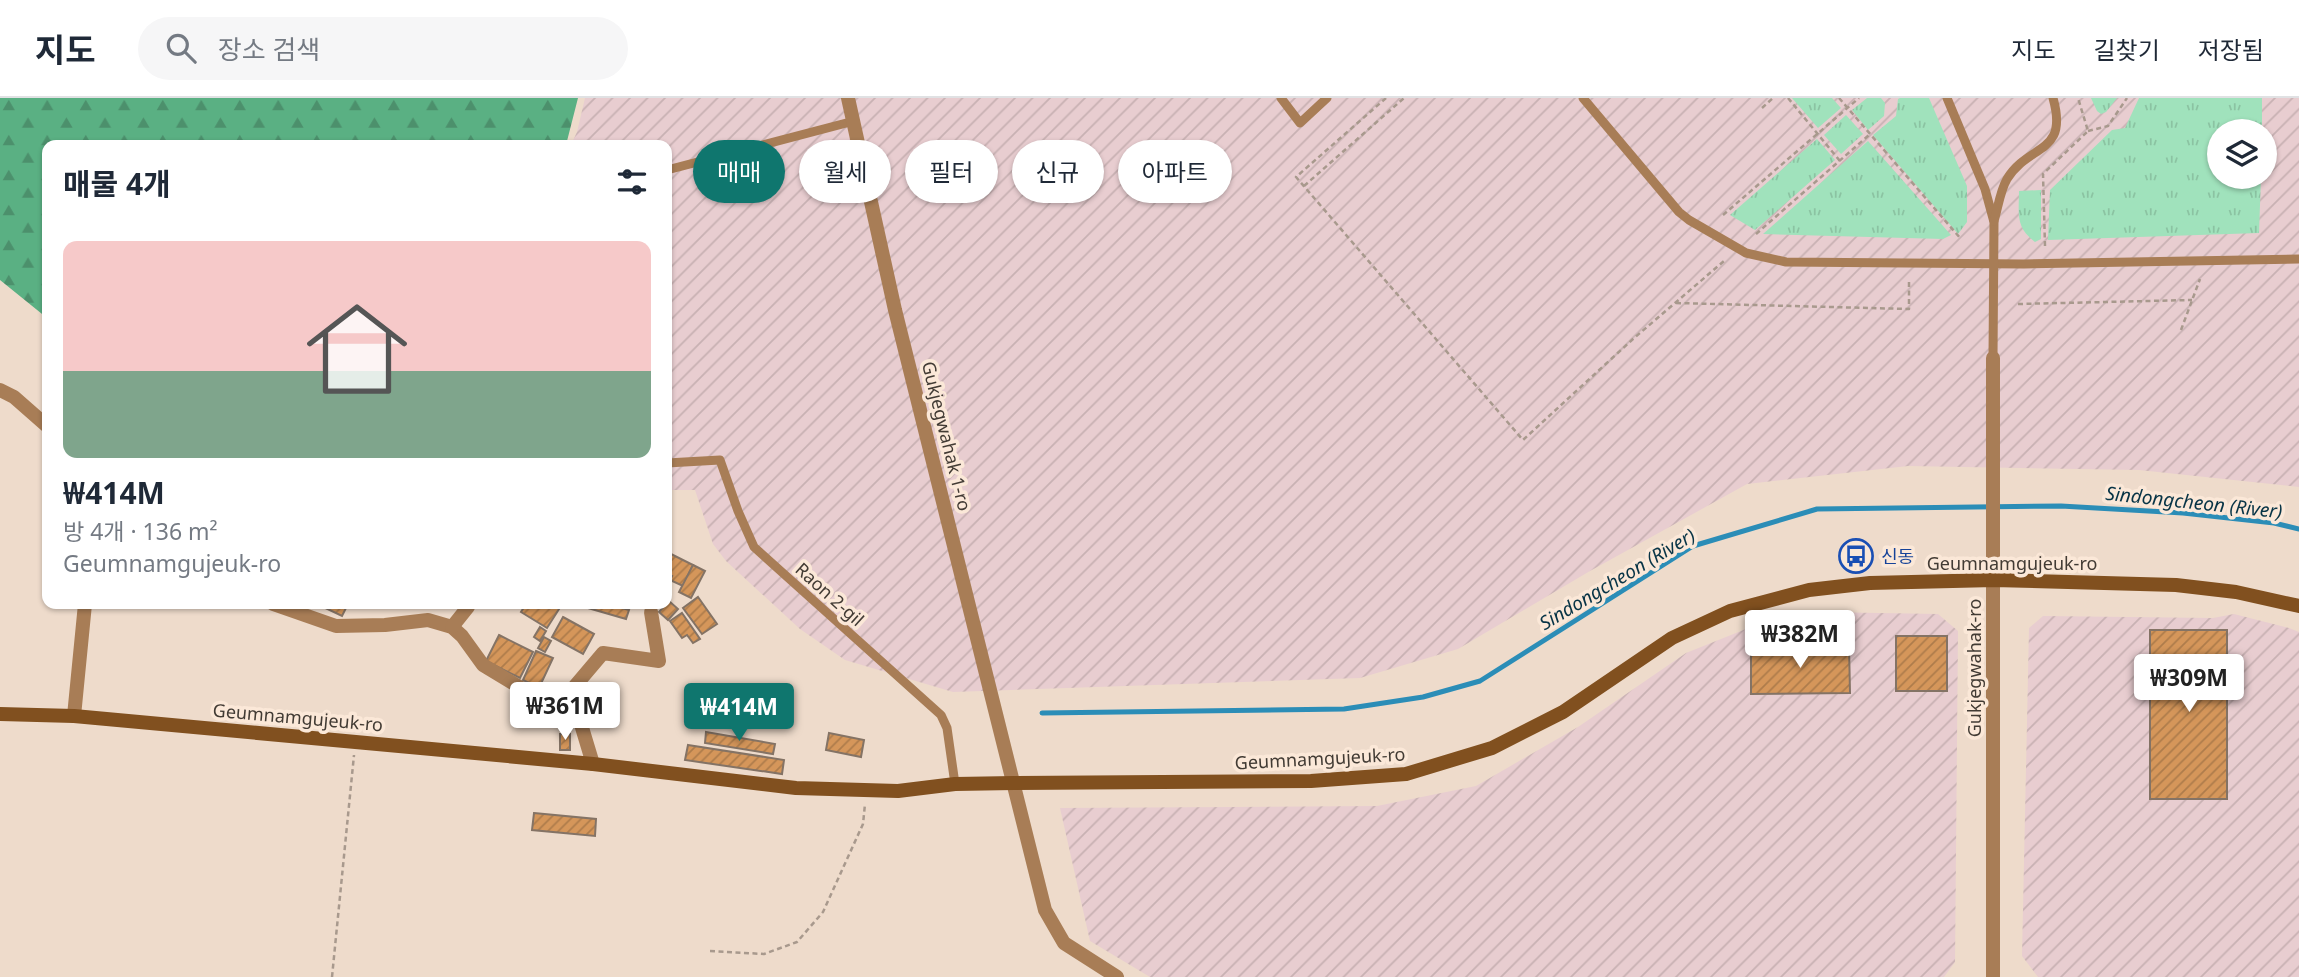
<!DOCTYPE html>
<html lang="ko">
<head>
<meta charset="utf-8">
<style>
	:root { --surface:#fff; --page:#f6f6f7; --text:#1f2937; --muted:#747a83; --line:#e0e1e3; --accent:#0f766e }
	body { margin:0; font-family:"Noto Sans","Noto Sans KR",sans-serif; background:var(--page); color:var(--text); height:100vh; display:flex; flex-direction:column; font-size:26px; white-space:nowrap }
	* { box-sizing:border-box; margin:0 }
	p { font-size:23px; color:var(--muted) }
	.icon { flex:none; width:38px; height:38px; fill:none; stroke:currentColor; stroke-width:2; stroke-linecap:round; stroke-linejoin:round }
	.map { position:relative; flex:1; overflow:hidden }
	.side { position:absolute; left:42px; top:42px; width:630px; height:469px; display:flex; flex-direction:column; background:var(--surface); border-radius:14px; box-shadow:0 2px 5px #0004 }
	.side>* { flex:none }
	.banner { position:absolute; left:693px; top:42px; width:665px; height:63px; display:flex; gap:14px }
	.fabs { position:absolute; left:2207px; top:21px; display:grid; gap:14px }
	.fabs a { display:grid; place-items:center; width:70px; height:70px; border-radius:50%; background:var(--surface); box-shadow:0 2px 5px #0004; font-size:35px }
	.price { position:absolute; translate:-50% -60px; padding:0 16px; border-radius:7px; background:#fff; color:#222; font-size:23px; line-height:46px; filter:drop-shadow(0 2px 4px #0008) }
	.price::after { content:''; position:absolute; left:50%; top:42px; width:21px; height:16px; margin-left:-10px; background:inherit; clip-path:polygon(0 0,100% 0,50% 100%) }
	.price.on { background:var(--accent); color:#fff }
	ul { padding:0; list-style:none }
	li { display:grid; align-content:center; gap:14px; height:371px; padding:0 21px }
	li+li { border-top:2px solid var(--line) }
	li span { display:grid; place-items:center; height:217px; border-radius:14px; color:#555 }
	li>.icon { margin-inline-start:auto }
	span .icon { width:126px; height:126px; fill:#fffc; stroke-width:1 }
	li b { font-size:30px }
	h2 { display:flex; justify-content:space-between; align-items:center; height:84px; padding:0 21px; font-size:30px }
	.chip { padding:0 24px; border-radius:32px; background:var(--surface); box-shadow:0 2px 5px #0004; font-size:24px; line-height:63px }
	.chip.on { background:var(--accent); color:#fff }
	header { display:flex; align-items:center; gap:42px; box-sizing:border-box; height:98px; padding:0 35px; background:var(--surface); border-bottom:2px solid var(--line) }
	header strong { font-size:33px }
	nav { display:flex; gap:38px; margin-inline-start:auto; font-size:24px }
	.search { width:490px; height:63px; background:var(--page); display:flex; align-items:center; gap:18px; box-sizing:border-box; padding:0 24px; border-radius:38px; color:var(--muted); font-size:26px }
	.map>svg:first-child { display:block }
	.industrial { fill:url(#industrial-furrows); fill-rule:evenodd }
	.grass { fill:url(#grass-tufts) }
	.forest { fill:url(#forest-firs) }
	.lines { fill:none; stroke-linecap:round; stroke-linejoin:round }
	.stream { stroke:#2b8db7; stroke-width:5 }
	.building { fill:url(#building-hatch); stroke:#847365; stroke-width:2 }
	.path { stroke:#a8998d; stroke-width:2.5; stroke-dasharray:5 3.5; stroke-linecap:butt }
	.service { stroke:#a87d56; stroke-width:9 }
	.minor { stroke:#a87d56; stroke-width:14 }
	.tertiary { stroke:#a87d56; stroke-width:14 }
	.secondary { stroke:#81501f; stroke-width:14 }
	.labels { text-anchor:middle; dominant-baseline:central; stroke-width:7; stroke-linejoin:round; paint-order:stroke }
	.street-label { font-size:18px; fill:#423b34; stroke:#fbe8d8 }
	.transit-label { font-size:18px; fill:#164399; stroke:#fbe8d8; text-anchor:start }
	.water-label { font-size:19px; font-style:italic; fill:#083446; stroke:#fbe8d8 }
</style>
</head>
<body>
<header>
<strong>지도</strong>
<div class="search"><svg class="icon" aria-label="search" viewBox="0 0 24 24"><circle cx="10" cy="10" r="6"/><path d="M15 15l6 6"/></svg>장소 검색</div>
<nav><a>지도</a><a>길찾기</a><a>저장됨</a></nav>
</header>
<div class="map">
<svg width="2299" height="879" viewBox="0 0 2299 879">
	<defs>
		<pattern id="industrial-furrows" width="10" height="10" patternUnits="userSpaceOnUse" patternTransform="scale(1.75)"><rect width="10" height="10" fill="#e8cdd0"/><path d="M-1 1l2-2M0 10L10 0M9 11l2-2" fill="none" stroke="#c8b1b3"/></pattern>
		<pattern id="grass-tufts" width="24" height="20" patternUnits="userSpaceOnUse" patternTransform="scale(1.75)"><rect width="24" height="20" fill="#a0e2bc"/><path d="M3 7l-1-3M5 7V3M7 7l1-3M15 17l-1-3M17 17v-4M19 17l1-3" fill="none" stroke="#8bc3a2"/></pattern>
		<pattern id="forest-firs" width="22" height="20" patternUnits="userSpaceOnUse" patternTransform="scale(1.75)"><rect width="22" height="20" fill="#5ab083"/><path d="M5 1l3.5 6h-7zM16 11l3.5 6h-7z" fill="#4c906c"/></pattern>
		<pattern id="building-hatch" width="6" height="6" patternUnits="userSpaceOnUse" patternTransform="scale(1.75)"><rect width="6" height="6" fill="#d5965a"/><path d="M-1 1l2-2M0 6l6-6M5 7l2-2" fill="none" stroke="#ae7c4b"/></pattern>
	</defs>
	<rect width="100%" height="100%" fill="#eedbcb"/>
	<g class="industrial">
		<path d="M585 0H2299V389L2139 372 1908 368 1747 386 1590 473 1458 551 1360 580 953 594 845 562 800 531 726 463 713 446 695 392H672L667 400V47H571L577 34ZM2219 33H2264V79H2219Z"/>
		<polygon points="1821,514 1938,516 1958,533 1955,864 1944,879 1150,879 1090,843 1060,710 1377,708 1476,688 1578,629 1686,555 1756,527"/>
		<polygon points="2234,516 2289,530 2299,534 2299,879 2038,879 2022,858 2029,530 2043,518 2213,520"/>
	</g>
	<g class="grass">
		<polygon points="1792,0 1832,0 1841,10 1818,30"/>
		<polygon points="1867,0 1881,0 1885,5 1884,18 1868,32 1852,12"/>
		<polygon points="1900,0 1929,0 1967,88 1967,124 1958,136 1873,37 1896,18 1898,1"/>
		<polygon points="2091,0 2117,0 2106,14 2101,16 2097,13"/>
		<polygon points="2139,0 2262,0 2262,33 2219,33 2219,79 2261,79 2259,135 2048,142 2050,92 2112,32 2125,30"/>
		<polygon points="1846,17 1863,36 1841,56 1824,37"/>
		<polygon points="1817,41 1835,62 1755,132 1730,117"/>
		<polygon points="1868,43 1951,137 1943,141 1763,136"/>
		<path d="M2041 92V141L2035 144C2015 129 2019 116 2019 93Z"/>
	</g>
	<polygon class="forest" points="0,0 578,0 566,47 47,47 47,220 0,182"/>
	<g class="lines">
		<polyline class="stream" points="1042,615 1344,611 1423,599 1480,583 1693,448 1817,411 2061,408 2183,415 2274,425 2299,431"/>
	</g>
	<g class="building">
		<polygon points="667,454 693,467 683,488 670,482 672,478 667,476"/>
		<polygon points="693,467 705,473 691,500 679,494"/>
		<polygon points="698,499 717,526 702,536 683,510"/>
		<polygon points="669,503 678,511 668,522 659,514"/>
		<polygon points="317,506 348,506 342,518"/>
		<polygon points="526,506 557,506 561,508 547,530 521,514"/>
		<polygon points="589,506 608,506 629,512 626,521 588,510"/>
		<polygon points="682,515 700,541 693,545 687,537 682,540 670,523"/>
		<polygon points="563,519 594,536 583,556 552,539"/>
		<polygon points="540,529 546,533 540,543 534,539"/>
		<rect x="2150" y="532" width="77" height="169"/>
		<polygon points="499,537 533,554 520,580 486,563"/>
		<rect x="1896" y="538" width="51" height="55"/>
		<polygon points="544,539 551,543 545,554 538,550"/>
		<polygon points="1849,547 1850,595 1751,596 1751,548"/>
		<polygon points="536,553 553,560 539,590 523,582"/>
		<polygon points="706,634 775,646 773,656 705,645"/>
		<polygon points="829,635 864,642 861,659 826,652"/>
		<rect x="560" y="636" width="10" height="16"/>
		<polygon points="688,647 784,662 782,676 685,662"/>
		<polygon points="534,715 596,721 595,738 532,732"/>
	</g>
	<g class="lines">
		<g class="path">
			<polyline points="1386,0 1296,79 1523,342 1633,241 1724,163"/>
			<polyline points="1788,0 1840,63"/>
			<polyline points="1839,0 1961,141"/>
			<polyline points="1762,10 1773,0"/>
			<polyline points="2088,33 2108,28 2127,0"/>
			<polyline points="1304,88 1404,0"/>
			<polyline points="1723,117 1859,0"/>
			<polyline points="1756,136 1869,37"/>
			<polyline points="2045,148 2043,76 2088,33 2078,0"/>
			<polyline points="1676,205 1909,211 1909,182"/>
			<polyline points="2018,206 2192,202"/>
			<polyline points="2181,232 2200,181"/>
			<polyline points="710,853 764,856 797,844 823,814 863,726 865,706"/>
			<polyline points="332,879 354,657"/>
		</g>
		<g class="service">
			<polyline points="1281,0 1300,25 1327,0"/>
			<polyline points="1583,0 1679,114 1689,122 1746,155 1786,164 2024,166 2299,161"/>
			<polyline points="1947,0 1985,91 1994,124 1993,260"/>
			<polyline points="667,72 854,23"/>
			<path d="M1994 123C1998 110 2000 93 2007 81 2029 45 2069 57 2053 0"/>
			<polyline points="667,365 720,362 738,413 754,449 941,617 947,630 955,686"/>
		</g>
		<g class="minor">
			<polyline points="848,0 895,212 1045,812 1064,845 1117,879"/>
			<polyline points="0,292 14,299 47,328"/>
			<polyline points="273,506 336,528 385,527 428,522 452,529 462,538 483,567 531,596 577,613 593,666"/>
			<polyline points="452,529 468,509 468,506"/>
			<polyline points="577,613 575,588 603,555 659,563 651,514"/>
			<polyline points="74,618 85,506"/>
		</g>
		<polyline class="tertiary" points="1993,879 1993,260"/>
		<polyline class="secondary" points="0,616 74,618 593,666 796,690 898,693 955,686 1014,685 1311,683 1406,676 1492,650 1563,614 1672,540 1730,513 1809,492 1870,485 1994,482 2176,487 2236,494 2299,508"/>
	</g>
	<defs>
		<g id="bus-ring" transform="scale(1.75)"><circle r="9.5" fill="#fbe8d8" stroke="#1a4fb4" stroke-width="1.5"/><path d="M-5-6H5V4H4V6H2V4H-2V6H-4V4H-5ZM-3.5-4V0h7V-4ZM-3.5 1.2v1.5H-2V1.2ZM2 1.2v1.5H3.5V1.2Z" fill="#1a4fb4"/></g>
	</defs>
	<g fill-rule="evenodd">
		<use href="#bus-ring" x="1856" y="458"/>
	</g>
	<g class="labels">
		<g class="street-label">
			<text transform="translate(947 338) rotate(76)">Gukjegwahak 1-ro</text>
			<text x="2012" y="465">Geumnamgujeuk-ro</text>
			<text transform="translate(830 496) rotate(42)">Raon 2-gil</text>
			<text transform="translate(1974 570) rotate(-90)">Gukjegwahak-ro</text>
			<text transform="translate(298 619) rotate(5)">Geumnamgujeuk-ro</text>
			<text transform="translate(1320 660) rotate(-3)">Geumnamgujeuk-ro</text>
		</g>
		<g class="transit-label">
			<text x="1881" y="458">신동</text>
		</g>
		<g class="water-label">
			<text transform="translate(2194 404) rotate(6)">Sindongcheon (River)</text>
			<text transform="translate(1617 481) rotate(-31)">Sindongcheon (River)</text>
		</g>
	</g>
</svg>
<div class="fabs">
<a><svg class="icon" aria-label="layers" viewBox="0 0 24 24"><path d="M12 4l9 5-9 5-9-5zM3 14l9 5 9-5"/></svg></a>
</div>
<b class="price" style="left:1800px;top:572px">₩382M</b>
<b class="price" style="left:2189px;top:616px">₩309M</b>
<b class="price" style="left:565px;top:644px">₩361M</b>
<b class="price on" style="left:739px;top:645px">₩414M</b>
<div class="banner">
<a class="chip on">매매</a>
<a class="chip">월세</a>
<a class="chip">필터</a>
<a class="chip">신규</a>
<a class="chip">아파트</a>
</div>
<section class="side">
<h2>매물 4개<svg class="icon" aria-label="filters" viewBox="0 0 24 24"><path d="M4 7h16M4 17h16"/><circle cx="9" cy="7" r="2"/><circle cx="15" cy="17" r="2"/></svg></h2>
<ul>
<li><span style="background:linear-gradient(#f6c9c9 60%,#7fa58c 0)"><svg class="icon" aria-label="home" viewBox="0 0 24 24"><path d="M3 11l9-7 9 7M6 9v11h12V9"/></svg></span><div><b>₩414M</b><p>방 4개 · 136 m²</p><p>Geumnamgujeuk-ro</p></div></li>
</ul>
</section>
</div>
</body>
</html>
